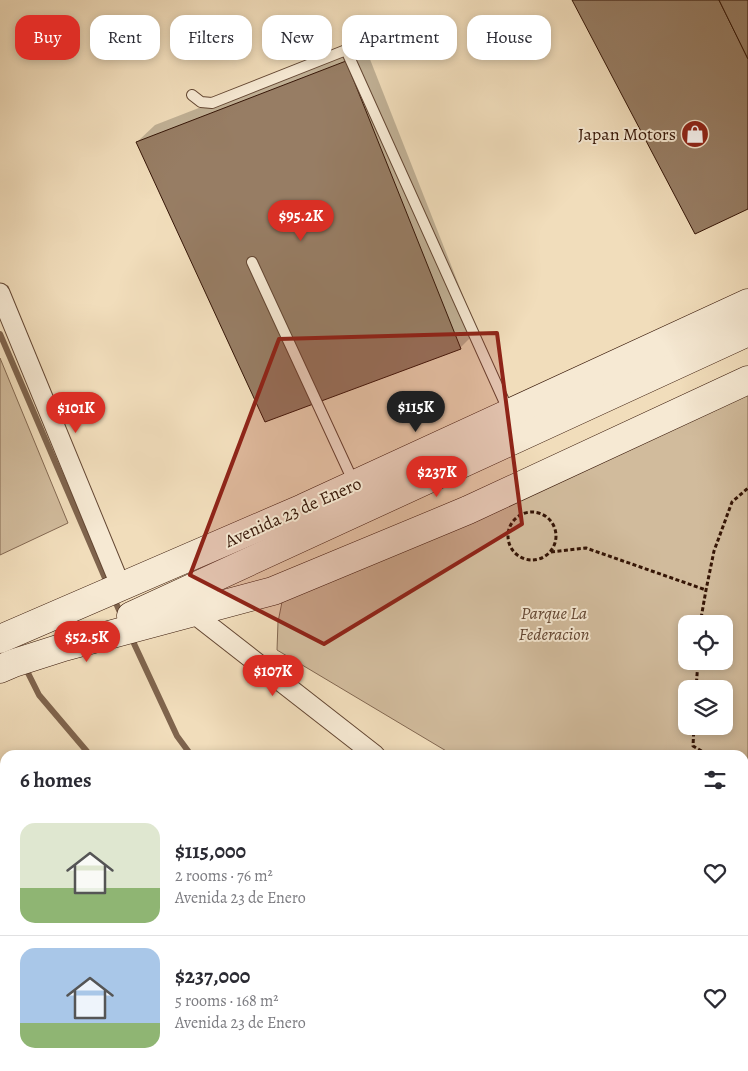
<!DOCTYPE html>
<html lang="en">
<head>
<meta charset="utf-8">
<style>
	:root { --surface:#fff; --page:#f2f2f3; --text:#2b2b33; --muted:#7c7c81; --line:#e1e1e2; --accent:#d93025 }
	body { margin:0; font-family:Alegreya,serif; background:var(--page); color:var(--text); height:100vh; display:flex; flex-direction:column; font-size:19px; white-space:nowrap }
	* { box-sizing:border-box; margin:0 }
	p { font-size:16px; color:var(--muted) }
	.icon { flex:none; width:28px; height:28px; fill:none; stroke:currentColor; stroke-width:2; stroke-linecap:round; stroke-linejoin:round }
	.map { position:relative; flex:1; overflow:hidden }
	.details { position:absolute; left:0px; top:750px; width:749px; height:321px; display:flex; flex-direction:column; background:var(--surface); border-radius:15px 15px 0 0; box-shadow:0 2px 8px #0003 }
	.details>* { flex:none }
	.banner { position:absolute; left:15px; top:15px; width:719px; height:45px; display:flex; gap:10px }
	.fabs { position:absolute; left:678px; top:615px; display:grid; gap:10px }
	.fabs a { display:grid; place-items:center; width:55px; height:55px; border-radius:10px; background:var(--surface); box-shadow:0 2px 8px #0003; font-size:25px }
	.price { position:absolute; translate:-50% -42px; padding:0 11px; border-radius:18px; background:var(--accent); color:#fff; font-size:16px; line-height:32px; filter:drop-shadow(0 1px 2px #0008) }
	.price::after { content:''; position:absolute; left:50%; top:30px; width:15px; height:11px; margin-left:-8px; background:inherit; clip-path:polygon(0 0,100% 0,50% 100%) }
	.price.current { background:#222; color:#fff }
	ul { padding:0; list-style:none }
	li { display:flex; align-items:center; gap:15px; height:125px; padding:0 20px }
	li+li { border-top:1px solid var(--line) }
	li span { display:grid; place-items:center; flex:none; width:140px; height:100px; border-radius:15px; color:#555 }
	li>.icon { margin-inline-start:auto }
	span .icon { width:60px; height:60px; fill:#fffc; stroke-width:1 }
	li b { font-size:21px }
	h2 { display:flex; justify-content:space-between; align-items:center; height:60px; padding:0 20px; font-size:21px }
	.tag { padding:0 18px; border-radius:15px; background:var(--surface); box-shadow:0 2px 8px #0003; font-size:18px; line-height:45px }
	.tag.current { background:var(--accent); color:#fff }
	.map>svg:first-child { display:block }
	.green { fill:#d1bb9c; stroke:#836851; fill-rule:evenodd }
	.shadow { fill:#0003 }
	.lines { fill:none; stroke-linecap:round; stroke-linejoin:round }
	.stream { stroke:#7f644d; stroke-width:6 }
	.building { fill:#977d64; stroke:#351506 }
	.lane-casing { stroke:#644733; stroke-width:12 }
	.street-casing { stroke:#644733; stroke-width:21 }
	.secondary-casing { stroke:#351506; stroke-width:29 }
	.path { stroke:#351506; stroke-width:3; stroke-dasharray:4 2.5; stroke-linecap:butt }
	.lane { stroke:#f6e9d3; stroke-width:10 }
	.street { stroke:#f6e9d3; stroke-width:19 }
	.secondary { stroke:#f6e9d3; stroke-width:28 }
	.marked { fill:#8f2418; fill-opacity:0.2; stroke:#8f2418; stroke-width:4; stroke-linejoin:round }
	.labels { text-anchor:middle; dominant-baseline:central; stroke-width:4; stroke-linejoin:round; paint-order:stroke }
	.poi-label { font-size:18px; fill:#351506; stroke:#f6e9d3; text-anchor:end }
	.street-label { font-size:18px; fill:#351506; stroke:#f6e9d3 }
	.park-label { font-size:18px; font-style:italic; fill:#644733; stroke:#f6e9d3 }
</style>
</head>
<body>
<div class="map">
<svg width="748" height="1071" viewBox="0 0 748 1071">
	<rect width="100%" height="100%" fill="#f1ddbb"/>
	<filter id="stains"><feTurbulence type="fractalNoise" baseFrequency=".004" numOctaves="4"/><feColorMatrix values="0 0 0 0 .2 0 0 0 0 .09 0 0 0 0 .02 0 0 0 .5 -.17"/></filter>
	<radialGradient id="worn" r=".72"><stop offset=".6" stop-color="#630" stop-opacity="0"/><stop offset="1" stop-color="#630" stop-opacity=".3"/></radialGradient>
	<g class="green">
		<polygon points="0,358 68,523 0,555"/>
		<path d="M748 391V941L744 938V755H453L277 650 278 622 282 602ZM686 624H724V661H686ZM686 689H724V726H686Z"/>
	</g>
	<polygon class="shadow" points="364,44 477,331 460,348 137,142 155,125"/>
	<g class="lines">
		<g class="stream">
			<polyline points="0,334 108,585"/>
			<polyline points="113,596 122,617"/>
			<polyline points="130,635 177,736 191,755"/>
			<polyline points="25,667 39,695 90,755"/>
			<polyline points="497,1066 505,1071"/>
			<polyline points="697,1066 705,1071"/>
		</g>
	</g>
	<g class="building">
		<polygon points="572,0 719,0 748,59 748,209 695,234"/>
		<polygon points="719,0 748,0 748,59"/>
		<polygon points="346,61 461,349 265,422 136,142"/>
	</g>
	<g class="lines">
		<g class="lane-casing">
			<g id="lane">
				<polyline points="192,95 201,102 212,103 346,50 509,412"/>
				<polyline points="252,262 354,483"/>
			</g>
		</g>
		<g class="street-casing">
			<g id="street">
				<polyline points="0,293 121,587"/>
				<polyline points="193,613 375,755"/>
				<polyline points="0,954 5,966"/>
				<polyline points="744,995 748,997"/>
				<polyline points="54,1066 62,1071"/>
				<polyline points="188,1071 191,1066"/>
			</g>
		</g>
		<g class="secondary-casing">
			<g id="secondary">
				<polyline points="131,616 748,332"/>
				<polyline points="0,639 303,508 748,303"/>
				<polyline points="0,669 14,663 64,647 273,591 468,510 748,380"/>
			</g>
		</g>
		<g class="path">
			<circle cx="532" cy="536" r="24"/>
			<polyline points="551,552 586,548 706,590"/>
			<polyline points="700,624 706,590 714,551 732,502 748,488"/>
			<polyline points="696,689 698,661"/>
			<polyline points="694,726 693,746 708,755"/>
			<polyline points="744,778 748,781"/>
		</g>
		<use href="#lane" class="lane"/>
		<use href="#street" class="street"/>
		<use href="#secondary" class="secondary"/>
	</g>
	<path class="marked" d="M497 333 522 524 324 644 190 575 279 339Z"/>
	<defs>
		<g id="shop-disc" transform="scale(1.4375)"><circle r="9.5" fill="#8f2418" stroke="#f6e9d3"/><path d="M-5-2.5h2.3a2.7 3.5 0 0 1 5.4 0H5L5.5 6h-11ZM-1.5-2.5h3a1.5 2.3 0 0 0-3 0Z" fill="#fff"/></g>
	</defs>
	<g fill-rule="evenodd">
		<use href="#shop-disc" x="695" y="134"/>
	</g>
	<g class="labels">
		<g class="poi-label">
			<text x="676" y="134">Japan Motors</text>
		</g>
		<g class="street-label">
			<text transform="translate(293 512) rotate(-24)">Avenida 23 de Enero</text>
		</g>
		<g class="park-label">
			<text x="554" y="613">Parque La<tspan x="554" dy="21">Federacion</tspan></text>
		</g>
	</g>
	<rect width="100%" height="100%" filter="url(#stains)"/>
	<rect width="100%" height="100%" fill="url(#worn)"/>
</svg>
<div class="fabs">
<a><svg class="icon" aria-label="locate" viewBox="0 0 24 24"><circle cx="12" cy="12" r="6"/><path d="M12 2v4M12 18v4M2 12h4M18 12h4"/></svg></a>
<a><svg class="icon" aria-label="layers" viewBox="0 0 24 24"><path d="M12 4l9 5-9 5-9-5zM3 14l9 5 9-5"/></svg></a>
</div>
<b class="price" style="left:301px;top:242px">$95.2K</b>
<b class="price current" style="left:416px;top:433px">$115K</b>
<b class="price" style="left:76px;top:434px">$101K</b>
<b class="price" style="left:437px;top:498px">$237K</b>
<b class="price" style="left:87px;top:663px">$52.5K</b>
<b class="price" style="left:273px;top:697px">$107K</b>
<div class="banner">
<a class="tag current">Buy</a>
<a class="tag">Rent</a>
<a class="tag">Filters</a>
<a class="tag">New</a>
<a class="tag">Apartment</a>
<a class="tag">House</a>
</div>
<section class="details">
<h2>6 homes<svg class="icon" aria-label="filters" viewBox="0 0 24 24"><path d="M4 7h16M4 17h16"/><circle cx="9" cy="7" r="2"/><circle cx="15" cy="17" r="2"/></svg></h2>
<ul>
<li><span style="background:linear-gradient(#dfe7d0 65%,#8fb573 0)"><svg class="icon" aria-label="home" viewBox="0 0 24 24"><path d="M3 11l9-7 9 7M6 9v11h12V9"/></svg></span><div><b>$115,000</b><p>2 rooms · 76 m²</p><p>Avenida 23 de Enero</p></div><svg class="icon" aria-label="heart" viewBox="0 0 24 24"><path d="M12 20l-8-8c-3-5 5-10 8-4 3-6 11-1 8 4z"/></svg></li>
<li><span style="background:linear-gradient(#a9c7e8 75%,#8fb573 0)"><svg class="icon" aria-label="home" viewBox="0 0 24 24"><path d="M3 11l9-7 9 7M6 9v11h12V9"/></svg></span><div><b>$237,000</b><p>5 rooms · 168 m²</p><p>Avenida 23 de Enero</p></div><svg class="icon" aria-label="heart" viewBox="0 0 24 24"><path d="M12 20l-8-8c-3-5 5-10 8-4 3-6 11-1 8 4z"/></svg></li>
</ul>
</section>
</div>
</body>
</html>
